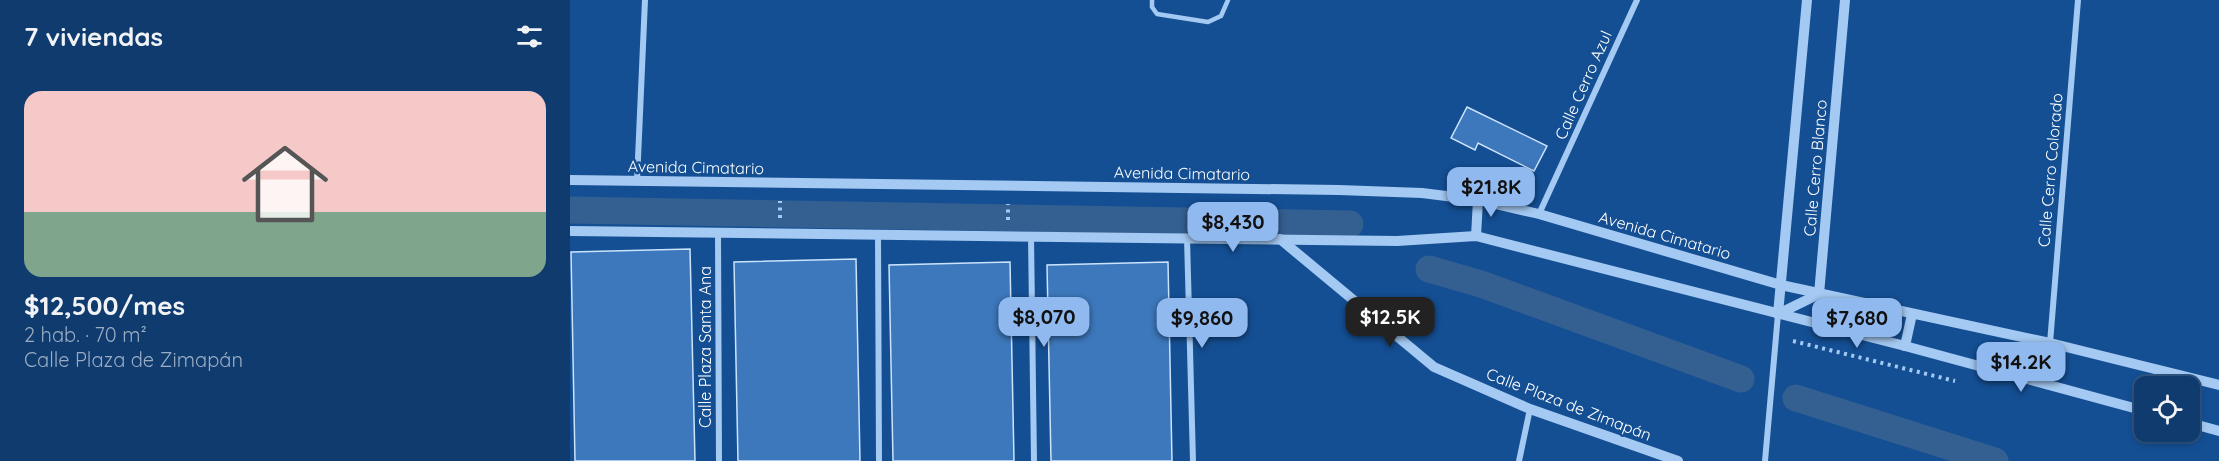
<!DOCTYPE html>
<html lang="es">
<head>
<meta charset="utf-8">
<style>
	:root { --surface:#0f3b6f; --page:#1d4677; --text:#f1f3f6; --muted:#9badc3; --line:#2f5582; --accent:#90b9f0 }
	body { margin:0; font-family:Quicksand,sans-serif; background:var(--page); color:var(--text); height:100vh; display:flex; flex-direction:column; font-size:22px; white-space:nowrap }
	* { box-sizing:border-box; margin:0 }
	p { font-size:20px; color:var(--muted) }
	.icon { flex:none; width:33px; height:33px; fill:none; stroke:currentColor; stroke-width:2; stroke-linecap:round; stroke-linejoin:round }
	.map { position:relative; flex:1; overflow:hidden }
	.panel { display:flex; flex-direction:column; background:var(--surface); width:570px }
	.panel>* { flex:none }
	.buttons { position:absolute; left:1564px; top:376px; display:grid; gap:12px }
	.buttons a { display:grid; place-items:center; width:66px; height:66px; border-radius:12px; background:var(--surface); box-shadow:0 3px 9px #0003,0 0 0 2px var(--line); font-size:30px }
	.price { position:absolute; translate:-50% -51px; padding:0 14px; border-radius:12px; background:var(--accent); color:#111; font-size:20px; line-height:39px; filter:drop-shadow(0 2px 3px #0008) }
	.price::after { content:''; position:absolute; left:50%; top:36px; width:18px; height:14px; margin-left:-9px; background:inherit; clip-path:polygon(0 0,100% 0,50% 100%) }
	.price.active { background:#222; color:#fff }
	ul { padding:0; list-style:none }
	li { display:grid; align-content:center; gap:12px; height:318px; padding:0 24px }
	li span { display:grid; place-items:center; height:186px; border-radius:18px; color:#555 }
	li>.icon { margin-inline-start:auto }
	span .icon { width:108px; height:108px; fill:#fffc; stroke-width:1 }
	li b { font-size:26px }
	h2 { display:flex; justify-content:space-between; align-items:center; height:72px; padding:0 24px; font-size:26px }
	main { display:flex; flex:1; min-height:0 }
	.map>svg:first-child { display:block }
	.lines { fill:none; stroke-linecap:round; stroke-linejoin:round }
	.canal { stroke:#345f91; stroke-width:27 }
	.building { fill:#3d78bc; stroke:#cce3fc; stroke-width:1.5 }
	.path { stroke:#a4c9f2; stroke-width:4; stroke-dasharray:3 4.5; stroke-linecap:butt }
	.service { stroke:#a4c9f2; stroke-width:4.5 }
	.minor { stroke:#a4c9f2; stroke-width:6 }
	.tertiary { stroke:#a4c9f2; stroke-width:10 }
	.labels { text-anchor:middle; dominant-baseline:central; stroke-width:5; stroke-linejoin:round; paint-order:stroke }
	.street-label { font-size:16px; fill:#fff; stroke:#144f94 }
</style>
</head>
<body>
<main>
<section class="panel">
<h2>7 viviendas<svg class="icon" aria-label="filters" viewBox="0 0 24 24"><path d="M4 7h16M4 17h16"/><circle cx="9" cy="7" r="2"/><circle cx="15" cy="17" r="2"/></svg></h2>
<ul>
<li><span style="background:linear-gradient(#f6c9c9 65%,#7fa58c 0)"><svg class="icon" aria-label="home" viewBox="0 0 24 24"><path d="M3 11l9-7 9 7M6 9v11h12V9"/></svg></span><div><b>$12,500/mes</b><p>2 hab. · 70 m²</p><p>Calle Plaza de Zimapán</p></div></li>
</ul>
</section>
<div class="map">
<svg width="1649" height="461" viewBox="0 0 1649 461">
	<rect width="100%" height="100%" fill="#144f94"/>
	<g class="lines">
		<g class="canal">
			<polyline points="0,210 780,224"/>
			<polyline points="859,269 911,284 1171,379"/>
			<polyline points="1226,398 1425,461"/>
		</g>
	</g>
	<g class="building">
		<polygon points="897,107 977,146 964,171 908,143 905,150 881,138"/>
		<polygon points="120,249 125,461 5,461 1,252"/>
		<polygon points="286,259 290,461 168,461 164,262"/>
		<polygon points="440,262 444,461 323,461 319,265"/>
		<polygon points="598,262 602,461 481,461 477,265"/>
	</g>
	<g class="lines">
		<g class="path">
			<polyline points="210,218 210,201"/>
			<polyline points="438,220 438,204"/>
			<polyline points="1223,341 1385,381"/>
			<polyline points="1589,432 1606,436"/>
		</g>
		<polyline class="service" points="582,0 582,7 587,14 638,22 651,16 658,0"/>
		<g class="minor">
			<polyline points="67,181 75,0"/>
			<polyline points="969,214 1067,0"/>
			<polyline points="148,232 149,461"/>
			<polyline points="308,234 309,461"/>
			<polyline points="461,236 464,461"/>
			<polyline points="617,238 623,461"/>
			<polyline points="1480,343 1508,0"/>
			<polyline points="949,461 960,409"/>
			<polyline points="1195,461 1208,314"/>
		</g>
		<g class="tertiary">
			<polyline points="0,180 769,190 852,193 908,200 969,214 1211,285 1480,343 1649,385"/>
			<polyline points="0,231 827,241 906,236 1335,346 1575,411"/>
			<polyline points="906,236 908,200"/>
			<polyline points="710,239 864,367 960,409 1108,461"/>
			<polyline points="1208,314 1249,294 1275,0"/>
			<polyline points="1208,314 1237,0"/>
			<polyline points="1335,346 1342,314"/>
			<polyline points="1620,423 1649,431"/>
		</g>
	</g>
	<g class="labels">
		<g class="street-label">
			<text transform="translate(1013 85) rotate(-66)">Calle Cerro Azul</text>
			<text transform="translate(126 167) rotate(1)">Avenida Cimatario</text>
			<text transform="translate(1245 168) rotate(-85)">Calle Cerro Blanco</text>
			<text transform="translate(1480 170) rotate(-85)">Calle Cerro Colorado</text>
			<text transform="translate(612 173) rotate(1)">Avenida Cimatario</text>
			<text transform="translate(1095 235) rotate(16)">Avenida Cimatario</text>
			<text transform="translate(135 347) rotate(-90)">Calle Plaza Santa Ana</text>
			<text transform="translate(999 404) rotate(21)">Calle Plaza de Zimapán</text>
		</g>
	</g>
</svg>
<div class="buttons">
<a><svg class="icon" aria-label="locate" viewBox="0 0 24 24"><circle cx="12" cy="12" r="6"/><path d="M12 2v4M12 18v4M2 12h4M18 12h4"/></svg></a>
</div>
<b class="price" style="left:921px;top:218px">$21.8K</b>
<b class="price" style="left:663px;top:253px">$8,430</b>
<b class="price" style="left:474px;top:348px">$8,070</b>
<b class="price active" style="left:820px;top:348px">$12.5K</b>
<b class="price" style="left:632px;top:349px">$9,860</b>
<b class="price" style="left:1287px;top:349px">$7,680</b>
<b class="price" style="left:1451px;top:393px">$14.2K</b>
</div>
</main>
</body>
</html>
